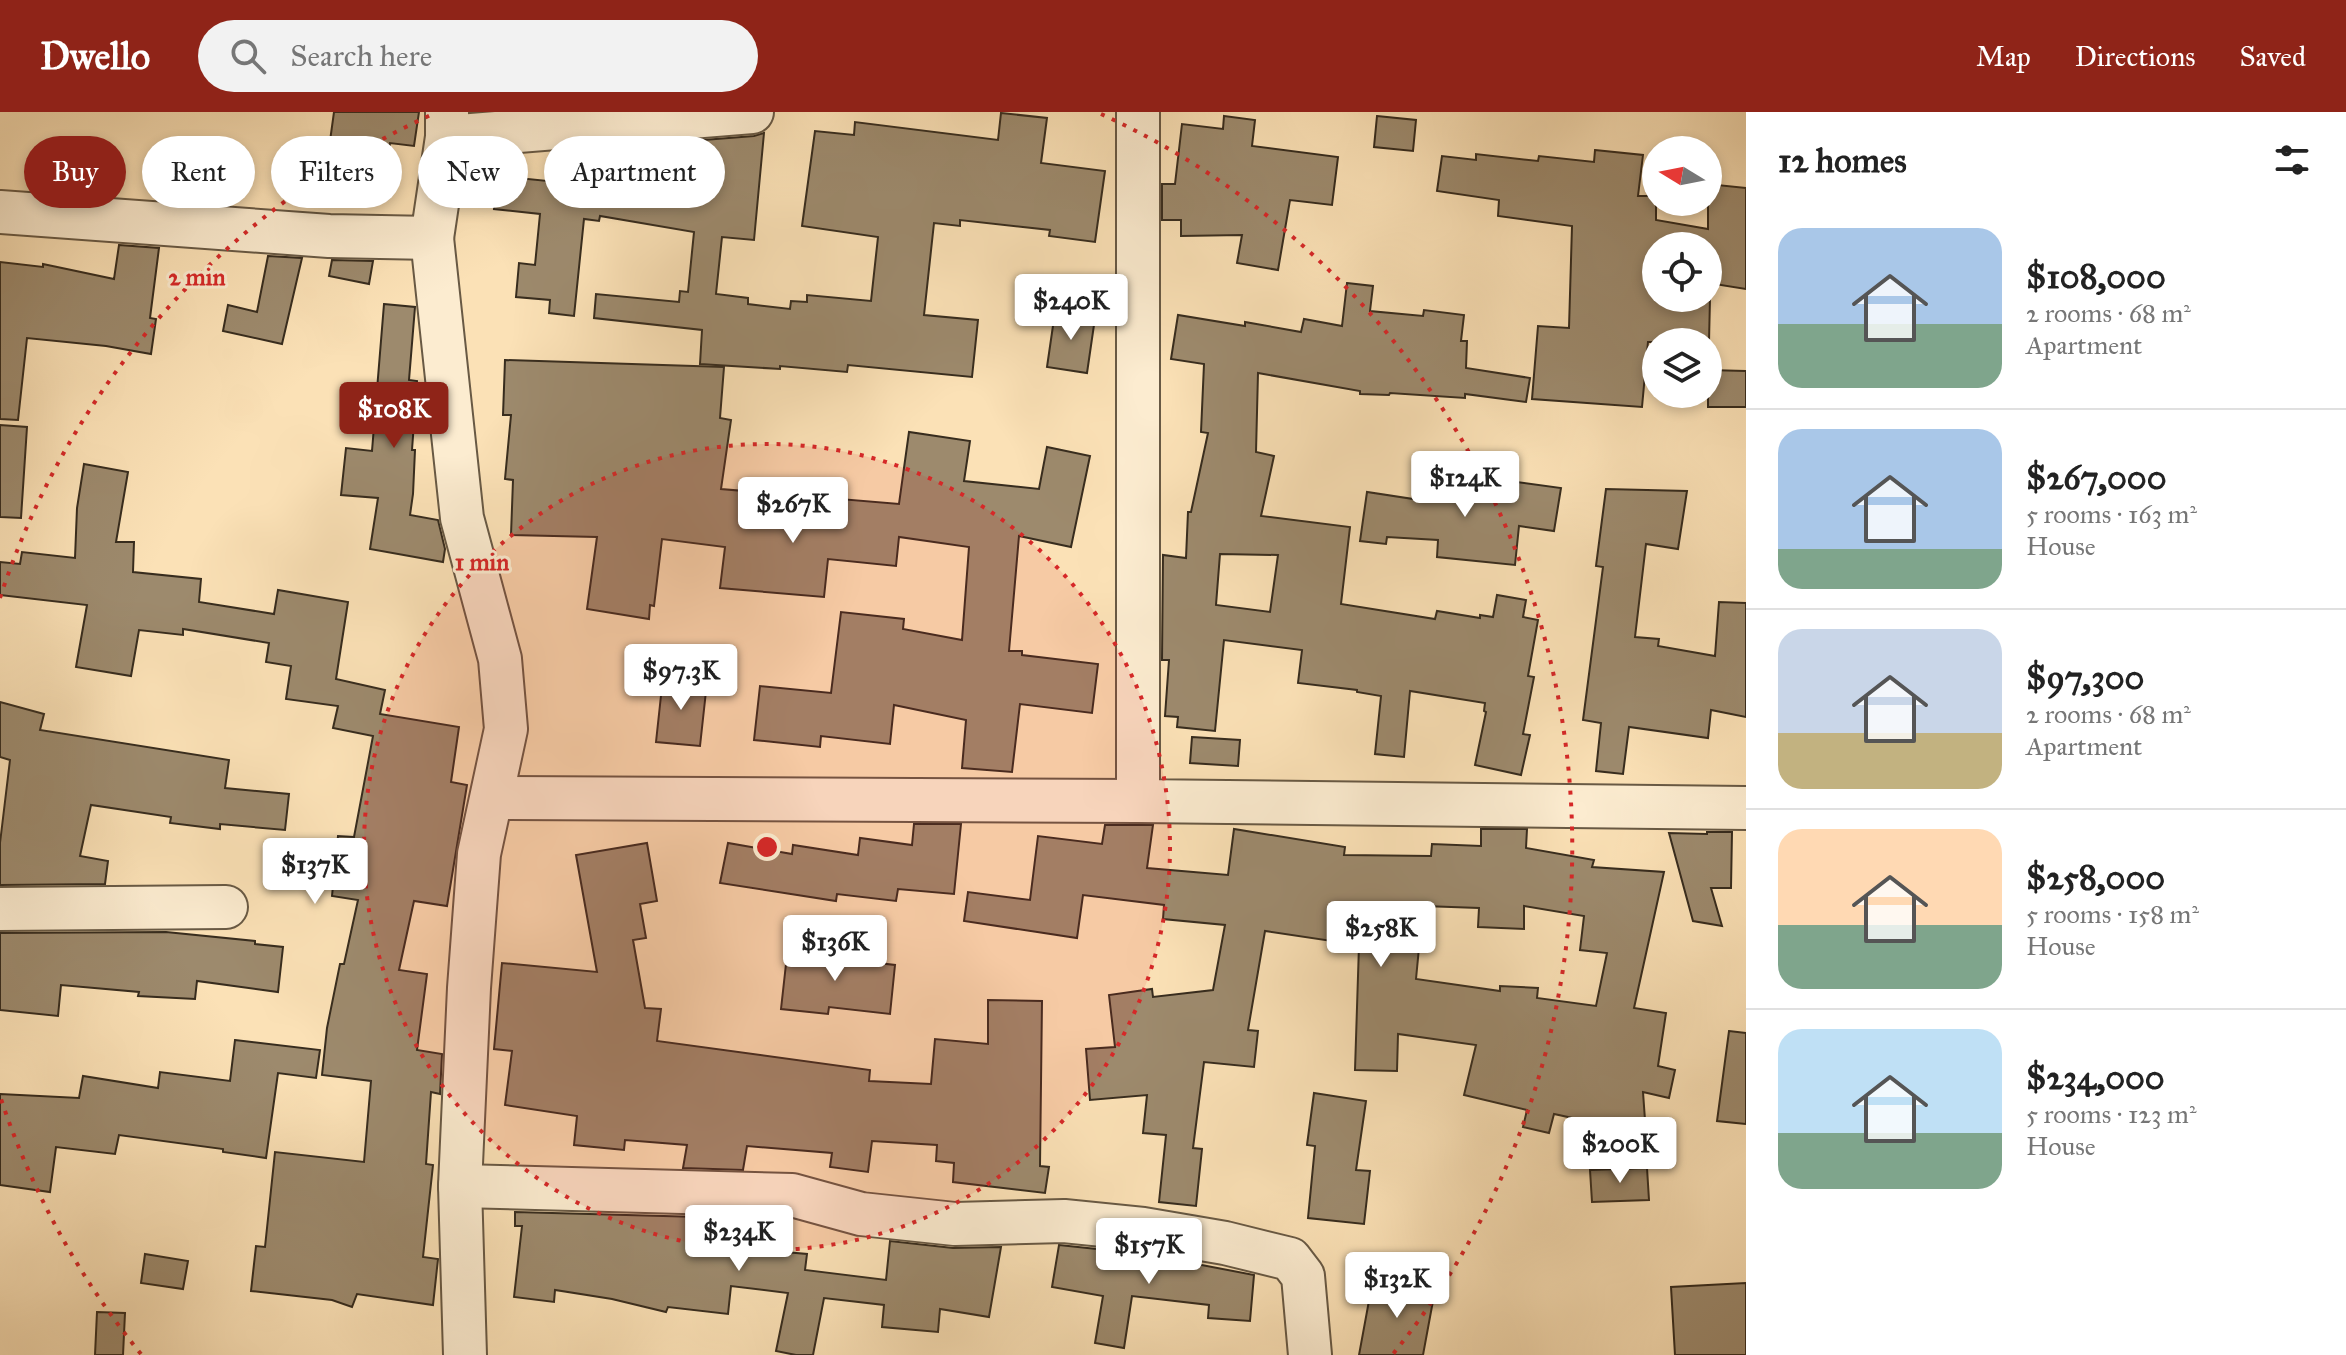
<!DOCTYPE html>
<html lang="en">
<head>
<meta charset="utf-8">
<style>
	:root { --surface:#fff; --page:#f2f2f2; --text:#222; --muted:#767676; --line:#e0e0e0; --accent:#8f2418 }
	body { margin:0; font-family:"IM FELL Great Primer",serif; background:var(--page); color:var(--text); height:100vh; display:flex; flex-direction:column; font-size:30px; white-space:nowrap }
	* { box-sizing:border-box; margin:0 }
	p { font-size:26px; color:var(--muted) }
	.icon { flex:none; width:44px; height:44px; fill:none; stroke:currentColor; stroke-width:2; stroke-linecap:round; stroke-linejoin:round }
	.map { position:relative; flex:1; overflow:hidden }
	.side { display:flex; flex-direction:column; background:var(--surface); width:600px }
	.side>* { flex:none }
	.banner { position:absolute; left:24px; top:24px; width:760px; height:72px; display:flex; gap:16px }
	.needle { width:52px; rotate:280deg }
	.buttons { position:absolute; left:1642px; top:24px; display:grid; gap:16px }
	.buttons a { display:grid; place-items:center; width:80px; height:80px; border-radius:50%; background:var(--surface); box-shadow:0 4px 12px #0003; font-size:40px }
	.price { position:absolute; translate:-50% -68px; padding:0 18px; border-radius:8px; background:#fff; color:#222; font-size:26px; line-height:52px; filter:drop-shadow(0 2px 4px #0008) }
	.price::after { content:''; position:absolute; left:50%; top:48px; width:24px; height:18px; margin-left:-12px; background:inherit; clip-path:polygon(0 0,100% 0,50% 100%) }
	.price.on { background:var(--accent); color:#fff }
	ul { padding:0; list-style:none }
	li { display:flex; align-items:center; gap:24px; height:200px; padding:0 32px }
	li+li { border-top:2px solid var(--line) }
	li span { display:grid; place-items:center; flex:none; width:224px; height:160px; border-radius:24px; color:#555 }
	li>.icon { margin-inline-start:auto }
	span .icon { width:96px; height:96px; fill:#fffc; stroke-width:1 }
	li b { font-size:34px }
	h2 { display:flex; justify-content:space-between; align-items:center; height:96px; padding:0 32px; font-size:34px }
	.tag { padding:0 28px; border-radius:36px; background:var(--surface); box-shadow:0 4px 12px #0003; font-size:28px; line-height:72px }
	.tag.on { background:var(--accent); color:#fff }
	header { display:flex; align-items:center; gap:48px; box-sizing:border-box; height:112px; padding:0 40px; background:var(--accent); color:#fff }
	header strong { font-size:38px }
	nav { display:flex; gap:44px; margin-inline-start:auto; font-size:28px }
	.search { width:560px; height:72px; background:var(--page); display:flex; align-items:center; gap:20px; box-sizing:border-box; padding:0 28px; border-radius:44px; color:var(--muted); font-size:30px }
	main { display:flex; flex:1; min-height:0 }
	.map>svg:first-child { display:block }
	.building { fill:#9d8a6d; stroke:#372c1e; stroke-width:2; fill-rule:evenodd }
	.lines { fill:none; stroke-linecap:round; stroke-linejoin:round }
	.minor-casing { stroke:#685944; stroke-width:46 }
	.minor { stroke:#fcecd0; stroke-width:42 }
	.ring { fill:none; stroke:#d62828; stroke-width:4; stroke-dasharray:4 8 }
	.centre { fill:#d62828; stroke:#fcecd0; stroke-width:4 }
	.ring-label { font-size:24px; text-anchor:middle; font-weight:bold; fill:#d62828; stroke:#fcecd0; stroke-width:6; stroke-linejoin:round; paint-order:stroke }
</style>
</head>
<body>
<header>
<strong>Dwello</strong>
<div class="search"><svg class="icon" aria-label="search" viewBox="0 0 24 24"><circle cx="10" cy="10" r="6"/><path d="M15 15l6 6"/></svg>Search here</div>
<nav><a>Map</a><a>Directions</a><a>Saved</a></nav>
</header>
<main>
<div class="map">
<svg width="1746" height="1243" viewBox="0 0 1746 1243">
	<rect width="100%" height="100%" fill="#fbe1b6"/>
	<filter id="stains"><feTurbulence type="fractalNoise" baseFrequency=".0025" numOctaves="4"/><feColorMatrix values="0 0 0 0 .2 0 0 0 0 .09 0 0 0 0 .02 0 0 0 .5 -.17"/></filter>
	<radialGradient id="worn" r=".72"><stop offset=".6" stop-color="#630" stop-opacity="0"/><stop offset="1" stop-color="#630" stop-opacity=".3"/></radialGradient>
	<g class="building">
		<polygon points="334,0 419,0 414,34 390,31 389,40 371,38 367,64 326,58"/>
		<polygon points="1001,1 1047,6 1041,51 1105,59 1095,130 1049,124 1050,118 960,108 960,114 934,111 924,203 978,208 972,265 848,253 847,260 780,254 780,257 700,252 702,218 594,206 596,182 679,190 680,179 688,180 694,120 600,104 599,109 584,107 574,204 549,201 550,188 516,185 519,151 535,153 540,102 494,97 498,64 557,70 558,60 618,66 620,56 675,67 678,30 754,24 764,21 754,128 722,125 716,182 748,186 748,192 790,197 791,189 807,190 807,183 871,189 878,125 802,114 815,19 854,23 855,10 998,28"/>
		<polygon points="1224,4 1255,8 1252,34 1338,45 1332,93 1290,88 1278,158 1237,151 1242,123 1181,124 1181,108 1162,108 1162,72 1175,72 1182,12 1223,17"/>
		<polygon points="1377,4 1416,8 1413,39 1374,35"/>
		<polygon points="1595,38 1643,43 1638,84 1656,84 1656,108 1708,117 1708,72 1746,76 1746,177 1708,171 1708,134 1656,134 1656,186 1710,186 1709,230 1648,230 1642,295 1532,287 1538,214 1569,216 1572,114 1498,104 1499,88 1437,79 1442,44 1476,48 1476,42 1538,49 1539,44 1594,50"/>
		<polygon points="119,133 159,136 150,206 156,207 151,242 106,234 27,226 18,308 0,307 0,150 43,155 43,152 114,167"/>
		<polygon points="268,144 302,146 282,232 223,219 228,193 257,200"/>
		<polygon points="332,148 373,149 369,172 329,164"/>
		<path d="M1347 171 1373 174 1370 199 1423 204 1424 198 1464 203 1461 229H1467L1466 256 1530 266 1526 290 1465 282V286L1390 281 1389 283 1360 282V279L1258 261 1256 340 1274 344 1261 404 1350 415 1341 492 1435 507 1437 499 1480 506V503L1493 505 1497 483 1526 488 1523 505 1538 508 1528 564 1534 565 1523 622 1530 623 1521 663 1475 653 1486 600 1484 599 1485 591 1410 579 1404 645 1375 642 1381 584 1357 580V578L1298 571 1302 538 1224 528 1215 619 1177 615 1178 605 1165 604 1169 548H1162L1163 443 1186 446 1188 400H1191L1208 321 1201 320 1204 252 1171 247 1178 203 1245 214V210L1301 220 1304 207 1342 214ZM1220 442 1278 443 1270 500 1216 493Z"/>
		<polygon points="384,192 415,195 409,268 417,269 412,338 415,338 413,382 410,403 438,408 445,437 443,450 370,437 378,386 341,383 346,336 372,339"/>
		<polygon points="1055,200 1095,206 1087,261 1047,255"/>
		<polygon points="505,248 724,255 720,306 731,308 721,377 899,392 909,320 970,329 964,369 1039,377 1047,335 1090,344 1071,435 1019,424 1009,539 1022,539 1022,543 1098,552 1092,601 1020,592 1012,660 962,656 966,608 894,593 890,632 821,624 820,635 754,628 760,574 831,581 841,500 904,507 903,517 962,528 969,435 899,425 896,454 828,447 824,485 720,476 725,435 662,427 654,494 650,493 649,507 587,497 597,425 511,423 513,368 505,367 511,303 503,303"/>
		<polygon points="1708,258 1746,259 1746,295 1708,295"/>
		<polygon points="0,313 27,315 21,406 0,405"/>
		<polygon points="84,352 128,360 116,430 134,430 133,460 201,467 199,490 274,502 278,478 348,490 336,567 385,578 380,602 459,615 451,670 467,673 447,794 414,789 399,858 427,862 417,938 442,942 440,982 431,980 426,1052 433,1053 423,1145 438,1147 433,1193 357,1182 352,1195 332,1188 251,1179 256,1134 265,1135 275,1040 364,1050 371,969 322,963 327,916 340,852 344,852 358,788 332,784 338,724 354,725 373,624 333,616 338,594 286,587 291,554 266,550 269,531 183,517 183,523 139,518 131,564 76,555 87,493 0,483 0,450 20,452 22,440 75,446 77,396"/>
		<polygon points="1479,365 1561,376 1554,419 1519,414 1515,453 1437,445 1438,428 1387,425 1386,432 1360,429 1367,380 1420,388 1421,379 1474,383"/>
		<polygon points="1606,377 1687,379 1678,437 1646,432 1635,525 1659,527 1658,534 1715,544 1719,490 1746,491 1746,605 1711,598 1708,626 1629,615 1623,662 1596,659 1601,611 1583,608 1603,455 1596,454"/>
		<polygon points="663,565 707,570 700,634 656,630"/>
		<polygon points="0,590 44,602 40,618 229,648 225,676 289,682 285,718 220,712 220,717 170,711 171,705 91,693 80,744 108,749 105,772 0,773 0,731 10,648 0,645"/>
		<polygon points="1192,625 1240,628 1238,654 1190,651"/>
		<polygon points="914,712 961,712 954,782 898,777 896,789 837,782 836,789 720,771 728,731 792,742 793,733 858,743 860,726 912,733"/>
		<path d="M1105 713H1153L1147 756 1228 763 1234 717 1345 735 1344 743 1431 744 1432 732 1481 734V717H1527L1526 736 1594 748 1592 755 1664 760 1634 896 1666 901 1658 954 1675 958 1669 986 1643 980 1646 1022 1554 1002 1549 1021 1523 1015 1527 998 1464 983 1476 933 1398 922 1397 959 1355 958 1359 833 1265 819 1248 918 1258 919 1254 955 1204 950 1193 1036 1202 1037 1196 1094 1159 1090 1166 1023 1143 1021 1147 983 1090 988 1086 937 1115 935 1109 883 1152 877 1153 885 1213 878 1225 813 1163 807 1164 793 1083 783 1077 826 964 809 968 780 1030 788 1038 724 1102 732ZM1423 794 1479 796 1478 815 1524 817V794L1584 804 1580 838 1607 841 1596 894 1537 886 1538 876 1500 874V879L1416 867Z"/>
		<polygon points="1707,720 1732,720 1731,776 1711,776 1722,814 1693,809 1669,721 1707,722"/>
		<polygon points="647,731 657,789 640,792 646,826 633,828 645,896 661,897 657,929 870,958 869,969 931,972 935,927 988,932 988,888 1042,889 1040,1054 1049,1055 1045,1081 953,1070 954,1051 936,1049 937,1033 872,1029 868,1060 830,1055 832,1041 747,1034 743,1058 683,1056 687,1033 625,1028 624,1038 574,1033 577,1004 505,993 512,939 494,937 502,851 597,860 576,743"/>
		<polygon points="166,820 255,829 255,832 283,835 278,880 197,869 195,887 138,884 139,880 61,873 58,904 0,898 0,821"/>
		<polygon points="788,834 835,839 834,846 895,853 890,902 829,895 828,902 781,897"/>
		<polygon points="1729,919 1746,921 1746,1012 1717,1009"/>
		<polygon points="235,928 320,938 316,966 278,961 266,1046 223,1040 223,1037 119,1023 115,1042 56,1035 50,1080 0,1073 0,982 79,986 83,964 158,976 160,960 230,969"/>
		<polygon points="1314,981 1366,989 1356,1058 1370,1059 1364,1112 1308,1106 1315,1034 1307,1033"/>
		<polygon points="1647,1056 1649,1088 1592,1090 1590,1058"/>
		<polygon points="515,1100 700,1105 694,1132 807,1142 805,1158 886,1168 890,1129 953,1136 1001,1135 989,1205 940,1197 938,1220 882,1215 884,1193 824,1186 813,1243 796,1243 776,1239 788,1181 731,1174 728,1202 668,1195 666,1200 612,1187 555,1178 554,1190 514,1185 522,1114 515,1114"/>
		<polygon points="1059,1133 1144,1142 1254,1163 1250,1209 1208,1206 1209,1193 1132,1184 1124,1236 1095,1231 1103,1184 1052,1175"/>
		<polygon points="145,1142 188,1149 183,1177 141,1171"/>
		<polygon points="1373,1167 1435,1178 1423,1243 1359,1243"/>
		<polygon points="1746,1171 1746,1243 1675,1243 1671,1175"/>
		<polygon points="97,1200 125,1201 123,1243 95,1243"/>
	</g>
	<g class="lines">
		<g class="minor-casing">
			<g id="minor">
				<polyline points="1138,0 1138,689 1746,696"/>
				<polyline points="447,25 752,0"/>
				<polyline points="0,100 329,124 432,126 447,25 447,0"/>
				<polyline points="432,126 462,406 500,547 506,617 479,742 469,876 460,1074 465,1243"/>
				<polyline points="492,686 1138,689"/>
				<polyline points="0,797 226,795"/>
				<polyline points="460,1074 792,1083 861,1102 955,1112 1064,1109 1143,1117 1225,1131 1290,1147 1303,1164 1310,1243"/>
			</g>
		</g>
		<use href="#minor" class="minor"/>
	</g>
	<circle cx="767" cy="735" r="403" fill="#d62828" fill-opacity=".12"/>
	<g class="ring">
		<circle cx="767" cy="735" r="403"/>
		<path d="M141 1242A806 806 0 0 1 0 984M0 486A806 806 0 0 1 433 2M1101 2A806 806 0 0 1 1393 1242"/>
	</g>
	<circle cx="767" cy="735" r="12" class="centre"/>
	<g class="ring-label">
		<text x="197" y="173">2 min</text>
		<text x="482" y="458">1 min</text>
	</g>
	<rect width="100%" height="100%" filter="url(#stains)"/>
	<rect width="100%" height="100%" fill="url(#worn)"/>
</svg>
<div class="buttons">
<a><svg class="needle" viewBox="-14 -14 28 28"><path d="M0-13l5 13h-10z" fill="#e53935"/><path d="M0 13l5-13h-10z" fill="#767676"/></svg></a>
<a><svg class="icon" aria-label="locate" viewBox="0 0 24 24"><circle cx="12" cy="12" r="6"/><path d="M12 2v4M12 18v4M2 12h4M18 12h4"/></svg></a>
<a><svg class="icon" aria-label="layers" viewBox="0 0 24 24"><path d="M12 4l9 5-9 5-9-5zM3 14l9 5 9-5"/></svg></a>
</div>
<b class="price" style="left:1071px;top:230px">$240K</b>
<b class="price on" style="left:394px;top:338px">$108K</b>
<b class="price" style="left:1465px;top:407px">$124K</b>
<b class="price" style="left:793px;top:433px">$267K</b>
<b class="price" style="left:681px;top:600px">$97.3K</b>
<b class="price" style="left:315px;top:794px">$137K</b>
<b class="price" style="left:1381px;top:857px">$258K</b>
<b class="price" style="left:835px;top:871px">$136K</b>
<b class="price" style="left:1620px;top:1073px">$200K</b>
<b class="price" style="left:739px;top:1161px">$234K</b>
<b class="price" style="left:1149px;top:1174px">$157K</b>
<b class="price" style="left:1397px;top:1208px">$132K</b>
<div class="banner">
<a class="tag on">Buy</a>
<a class="tag">Rent</a>
<a class="tag">Filters</a>
<a class="tag">New</a>
<a class="tag">Apartment</a>
</div>
</div>
<section class="side">
<h2>12 homes<svg class="icon" aria-label="filters" viewBox="0 0 24 24"><path d="M4 7h16M4 17h16"/><circle cx="9" cy="7" r="2"/><circle cx="15" cy="17" r="2"/></svg></h2>
<ul>
<li><span style="background:linear-gradient(#a9c7e8 60%,#7fa58c 0)"><svg class="icon" aria-label="home" viewBox="0 0 24 24"><path d="M3 11l9-7 9 7M6 9v11h12V9"/></svg></span><div><b>$108,000</b><p>2 rooms · 68 m²</p><p>Apartment</p></div></li>
<li><span style="background:linear-gradient(#a9c7e8 75%,#7fa58c 0)"><svg class="icon" aria-label="home" viewBox="0 0 24 24"><path d="M3 11l9-7 9 7M6 9v11h12V9"/></svg></span><div><b>$267,000</b><p>5 rooms · 163 m²</p><p>House</p></div></li>
<li><span style="background:linear-gradient(#c9d6e8 65%,#c2b280 0)"><svg class="icon" aria-label="home" viewBox="0 0 24 24"><path d="M3 11l9-7 9 7M6 9v11h12V9"/></svg></span><div><b>$97,300</b><p>2 rooms · 68 m²</p><p>Apartment</p></div></li>
<li><span style="background:linear-gradient(#ffd9b3 60%,#7fa58c 0)"><svg class="icon" aria-label="home" viewBox="0 0 24 24"><path d="M3 11l9-7 9 7M6 9v11h12V9"/></svg></span><div><b>$258,000</b><p>5 rooms · 158 m²</p><p>House</p></div></li>
<li><span style="background:linear-gradient(#bfe0f5 65%,#7fa58c 0)"><svg class="icon" aria-label="home" viewBox="0 0 24 24"><path d="M3 11l9-7 9 7M6 9v11h12V9"/></svg></span><div><b>$234,000</b><p>5 rooms · 123 m²</p><p>House</p></div></li>
</ul>
</section>
</main>
</body>
</html>
